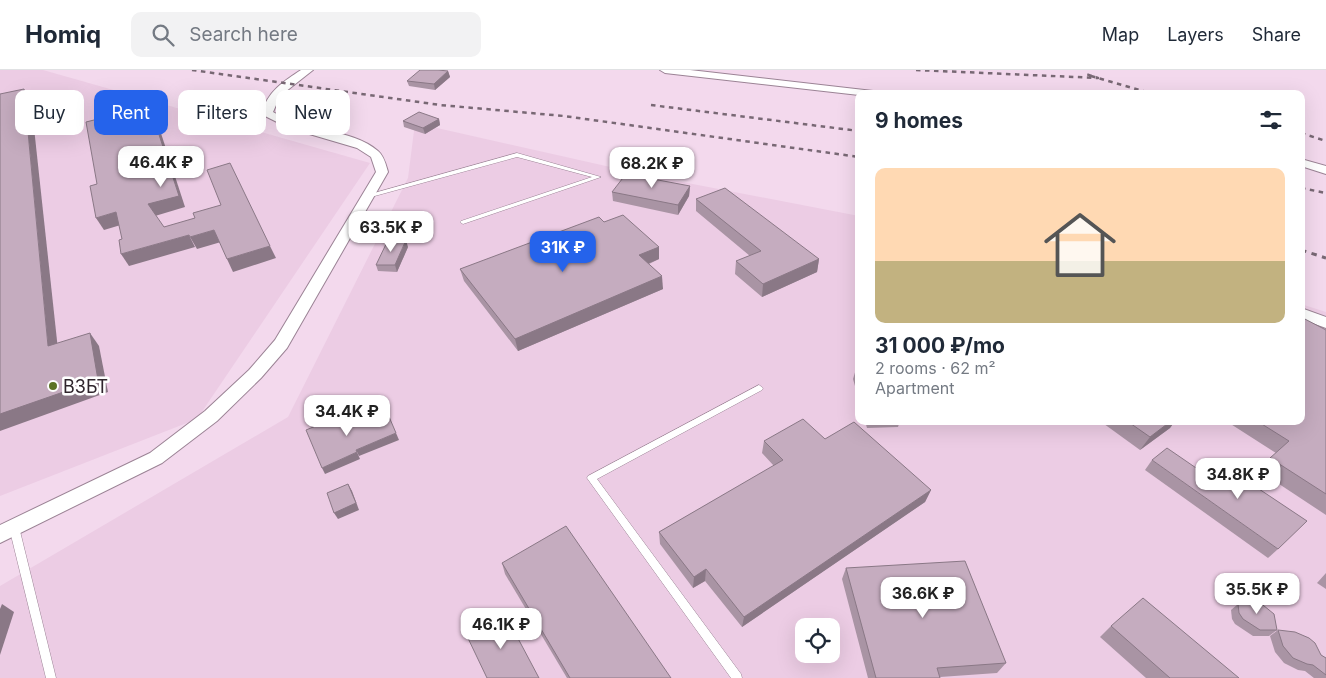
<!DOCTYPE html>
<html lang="en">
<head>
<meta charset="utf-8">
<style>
	:root { --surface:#fff; --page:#f2f2f3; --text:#1f2937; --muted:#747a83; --line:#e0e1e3; --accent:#2563eb }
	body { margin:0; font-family:Inter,sans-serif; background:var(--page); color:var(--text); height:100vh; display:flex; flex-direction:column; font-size:19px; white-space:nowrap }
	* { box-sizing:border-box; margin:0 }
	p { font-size:16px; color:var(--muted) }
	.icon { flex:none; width:28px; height:28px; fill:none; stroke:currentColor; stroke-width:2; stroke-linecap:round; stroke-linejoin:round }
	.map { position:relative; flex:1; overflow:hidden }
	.panel { position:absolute; left:855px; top:20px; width:450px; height:335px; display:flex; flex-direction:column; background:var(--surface); border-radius:10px; box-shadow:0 5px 20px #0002 }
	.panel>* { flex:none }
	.hud { position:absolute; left:15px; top:20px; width:475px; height:45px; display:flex; gap:10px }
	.tools { position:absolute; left:795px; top:548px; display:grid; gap:10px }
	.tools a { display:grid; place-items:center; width:45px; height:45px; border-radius:10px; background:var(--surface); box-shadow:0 5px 20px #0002; font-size:25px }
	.price { position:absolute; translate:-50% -42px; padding:0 11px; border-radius:10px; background:#fff; color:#222; font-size:16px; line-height:32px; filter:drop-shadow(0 1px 2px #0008) }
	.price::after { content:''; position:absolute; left:50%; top:30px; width:15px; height:11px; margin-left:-8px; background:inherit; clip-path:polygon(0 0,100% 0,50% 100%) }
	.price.on { background:var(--accent); color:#fff }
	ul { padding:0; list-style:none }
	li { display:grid; align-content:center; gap:10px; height:265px; padding:0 20px }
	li+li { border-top:1px solid var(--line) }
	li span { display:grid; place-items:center; height:155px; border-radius:10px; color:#555 }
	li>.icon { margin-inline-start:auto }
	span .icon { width:90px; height:90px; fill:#fffc; stroke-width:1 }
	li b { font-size:21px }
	h2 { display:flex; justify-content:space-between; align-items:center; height:60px; padding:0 20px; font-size:21px }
	.tag { padding:0 18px; border-radius:10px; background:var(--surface); box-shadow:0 5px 20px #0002; font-size:18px; line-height:45px }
	.tag.on { background:var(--accent); color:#fff }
	header { display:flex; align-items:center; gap:30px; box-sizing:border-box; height:70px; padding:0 25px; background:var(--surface); border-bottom:1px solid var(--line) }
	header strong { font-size:24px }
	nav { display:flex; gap:28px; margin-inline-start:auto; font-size:18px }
	.search { width:350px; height:45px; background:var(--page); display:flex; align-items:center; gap:12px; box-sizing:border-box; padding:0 18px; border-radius:10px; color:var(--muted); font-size:19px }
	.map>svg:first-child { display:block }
	.built { fill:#eccce4; fill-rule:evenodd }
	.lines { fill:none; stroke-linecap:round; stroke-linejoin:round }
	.lane-casing { stroke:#9b8395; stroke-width:1 }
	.street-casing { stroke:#9b8395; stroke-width:2 }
	.lane { fill:#fff; fill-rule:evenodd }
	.street { fill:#fff; fill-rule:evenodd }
	.rail-far1 { stroke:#786874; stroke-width:2.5; stroke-dasharray:4.5 4.5; stroke-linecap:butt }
	.rail { stroke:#786874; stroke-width:3; stroke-dasharray:5.5 5.5; stroke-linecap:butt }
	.wall { fill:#a994a4 }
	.shaded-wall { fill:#8a7886 }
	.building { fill:#c5acbf; stroke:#8a7886 }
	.poi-dot { fill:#5c7325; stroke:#fff; stroke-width:2 }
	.labels { text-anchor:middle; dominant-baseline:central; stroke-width:5; stroke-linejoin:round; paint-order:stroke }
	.poi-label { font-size:18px; fill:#2f252c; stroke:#fff; text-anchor:start }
</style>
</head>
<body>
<header>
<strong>Homiq</strong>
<div class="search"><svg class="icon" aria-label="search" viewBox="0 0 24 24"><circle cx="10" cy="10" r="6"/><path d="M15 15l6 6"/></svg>Search here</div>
<nav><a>Map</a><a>Layers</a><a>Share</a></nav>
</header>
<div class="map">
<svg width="1326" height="608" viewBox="0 0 1326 608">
	<rect width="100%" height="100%" fill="#f3d9ed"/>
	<g class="built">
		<polygon points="0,0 43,0 370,93 197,349 0,426"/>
		<path d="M415 53 646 105 859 146V351H1301V234L1326 242V608H0V516L288 347 408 108ZM804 556H831V584H804Z"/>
	</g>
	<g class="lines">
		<g class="lane-casing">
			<g id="lane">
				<polygon points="517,83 601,107 463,154 460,152 461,151 592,107 517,87 371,127 369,128 366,126 367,125"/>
				<polygon points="759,315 763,318 762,320 597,409 741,604 742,608 731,608 587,408 588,406"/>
				<polygon points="14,453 17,454 19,457 56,608 46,608 9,457 11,454"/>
			</g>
		</g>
		<g class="street-casing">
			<g id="street">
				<path d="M301 0H313L280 26 273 42C304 61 353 59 378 81 384 86 386 95 388 102L287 278 261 308 217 351 162 393 0 473V455L150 383 205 341 249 300 275 270 376 102 371 87 357 78 289 58 263 45 262 43C267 22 284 11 301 0Z"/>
				<polygon points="660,0 690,0 873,21 878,24 859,24 859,25 665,3"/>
				<polygon points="1301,89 1326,96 1326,104 1301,96"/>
				<polygon points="1301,238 1326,247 1326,258 1301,249"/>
			</g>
		</g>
		<use href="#lane" class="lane"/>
		<use href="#street" class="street"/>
		<g class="rail-far1">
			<polyline points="192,0 440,35 564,46 859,87"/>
			<polyline points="916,0 1098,8 1086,4"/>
			<polyline points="1091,6 1153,24"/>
			<polyline points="651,35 859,61"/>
			<polyline points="1301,63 1326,71"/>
			<polyline points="1301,118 1326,123"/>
		</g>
		<polyline class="rail" points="1301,180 1326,188"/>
	</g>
	<g class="wall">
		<polygon points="448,1 450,7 435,20 409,16 407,11"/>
		<polygon points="439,49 440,55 425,64 404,57 403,51"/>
		<polygon points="690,116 689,126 678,145 613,131 612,122"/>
		<polygon points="696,129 819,189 817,202 762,227 735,204 736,191 750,186 696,141"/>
		<polygon points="604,152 659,177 659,189 649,194 663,219 518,281 464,211 460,199"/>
		<polygon points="408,177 397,202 378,201 376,195"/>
		<polygon points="1326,260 1326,445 1258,400 1276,383 1226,351 1301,351"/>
		<polygon points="856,299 859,299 859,330 853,309"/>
		<polygon points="865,351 900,351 898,357 867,358"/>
		<polygon points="1100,351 1175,351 1170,358 1140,380"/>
		<polygon points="825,369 931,420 925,432 742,557 705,511 693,518 660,474 659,462 774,396 762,383 764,371"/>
		<polygon points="1152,390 1278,479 1268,488 1145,400"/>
		<polygon points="502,493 671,608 567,608 505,504"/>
		<polygon points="846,498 1006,593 997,603 940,607 940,608 868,608 842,509"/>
		<polygon points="1326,503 1326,519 1317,513"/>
		<polygon points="1238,534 1277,560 1269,566 1253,566 1235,554 1232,549 1231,540"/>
		<polygon points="1111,556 1239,608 1146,608 1100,567"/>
		<polygon points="1278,560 1321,585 1326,588 1326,608 1314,608 1305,601 1298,600 1284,593 1275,582 1270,566"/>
	</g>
	<g class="shaded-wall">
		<polygon points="448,1 450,7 435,20 434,14"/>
		<polygon points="24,19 31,30 59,289 48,276"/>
		<polygon points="151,40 157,51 185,137 155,146 148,134"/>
		<polygon points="439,49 440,55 425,64 423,58"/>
		<polygon points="690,116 689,126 678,145 678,135"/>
		<polygon points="116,142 124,154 104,160 96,148"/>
		<polygon points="214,160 221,172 197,179 190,167"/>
		<polygon points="189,165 195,177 129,196 121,184"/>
		<polygon points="406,170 408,177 397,202 395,195"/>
		<polygon points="270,176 276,188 233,202 227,189"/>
		<polygon points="659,177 659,189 640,197 639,185"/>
		<polygon points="819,189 817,202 762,227 763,214"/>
		<polygon points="662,206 663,219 518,281 515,269"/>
		<polygon points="90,263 99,276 108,322 0,361 0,344"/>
		<polygon points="1171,351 1175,351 1170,358 1140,380 1150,367"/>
		<polygon points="396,363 399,370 359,386 356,380"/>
		<polygon points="357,382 360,389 325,404 322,398"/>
		<polygon points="348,414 352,421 359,440 338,449 334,443"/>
		<polygon points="931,420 925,432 742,557 744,547"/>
		<polygon points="706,499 705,511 693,518 694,507"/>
		<polygon points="2,534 14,542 0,585 0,539"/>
	</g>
	<g class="building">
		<polygon points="420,0 438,0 448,1 434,14 407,11"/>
		<polygon points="24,19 48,276 90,263 98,310 0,344 0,24"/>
		<polygon points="140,36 142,42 151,40 179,126 148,134 164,157 195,148 193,143 221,135 207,100 230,93 270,176 227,189 214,160 190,167 189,165 121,184 119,170 122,169 116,142 96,148 90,116 97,114 86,52 98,49 97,46"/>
		<polygon points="419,42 439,49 423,58 403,51"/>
		<polygon points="626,104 690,116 678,135 612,122"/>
		<polygon points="725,118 819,189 763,214 736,191 761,181 696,129"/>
		<polygon points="623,145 659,177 639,185 662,206 515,269 460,199 599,147 604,152"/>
		<polygon points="388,170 406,170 395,195 376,195"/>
		<polygon points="1301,247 1326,260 1326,424 1270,388 1289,371 1257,351 1301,351"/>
		<polygon points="856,299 859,299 859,310"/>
		<polygon points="387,342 396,363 356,380 357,382 322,398 306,360 340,346 346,358"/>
		<polygon points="803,349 825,369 854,352 931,420 744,547 706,499 694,507 659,462 783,390 764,371"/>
		<polygon points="1127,351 1171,351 1150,367"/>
		<polygon points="1167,378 1218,413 1232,401 1307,451 1278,479 1152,390"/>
		<polygon points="348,414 356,433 334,443 327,423"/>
		<polygon points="566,456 671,608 570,608 502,493"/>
		<polygon points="965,491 1006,593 937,598 940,608 876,608 846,498"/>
		<polygon points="1143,528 1239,608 1170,608 1111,556"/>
		<polygon points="1246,529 1258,531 1274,544 1277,560 1260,560 1243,549 1239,543 1238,534"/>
		<polygon points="504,542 539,608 487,608 466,564"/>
		<polygon points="1278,560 1295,562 1309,568 1315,573 1321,585 1326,588 1326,605 1313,595 1307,594 1293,588 1283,576"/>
	</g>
	<circle class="poi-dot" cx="53" cy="316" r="5"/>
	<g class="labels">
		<g class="poi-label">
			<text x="63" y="316">ВЗБТ</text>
		</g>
	</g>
</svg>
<div class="tools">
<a><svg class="icon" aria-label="locate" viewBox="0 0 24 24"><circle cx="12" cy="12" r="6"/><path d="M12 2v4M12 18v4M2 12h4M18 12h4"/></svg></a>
</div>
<b class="price" style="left:161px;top:118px">46.4K ₽</b>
<b class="price" style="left:652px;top:119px">68.2K ₽</b>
<b class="price" style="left:391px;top:183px">63.5K ₽</b>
<b class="price on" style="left:563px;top:203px">31K ₽</b>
<b class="price" style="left:347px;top:367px">34.4K ₽</b>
<b class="price" style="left:1238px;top:430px">34.8K ₽</b>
<b class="price" style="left:1257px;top:545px">35.5K ₽</b>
<b class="price" style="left:923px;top:549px">36.6K ₽</b>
<b class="price" style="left:501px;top:580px">46.1K ₽</b>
<div class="hud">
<a class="tag">Buy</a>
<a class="tag on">Rent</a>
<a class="tag">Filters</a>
<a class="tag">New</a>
</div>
<section class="panel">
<h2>9 homes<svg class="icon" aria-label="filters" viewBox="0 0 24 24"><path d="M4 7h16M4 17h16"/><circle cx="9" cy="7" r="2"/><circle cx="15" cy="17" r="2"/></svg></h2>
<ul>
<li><span style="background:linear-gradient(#ffd9b3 60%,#c2b280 0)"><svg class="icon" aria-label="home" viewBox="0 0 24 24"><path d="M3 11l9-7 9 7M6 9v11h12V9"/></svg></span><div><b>31 000 ₽/mo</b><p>2 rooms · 62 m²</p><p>Apartment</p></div></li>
</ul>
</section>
</div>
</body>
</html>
